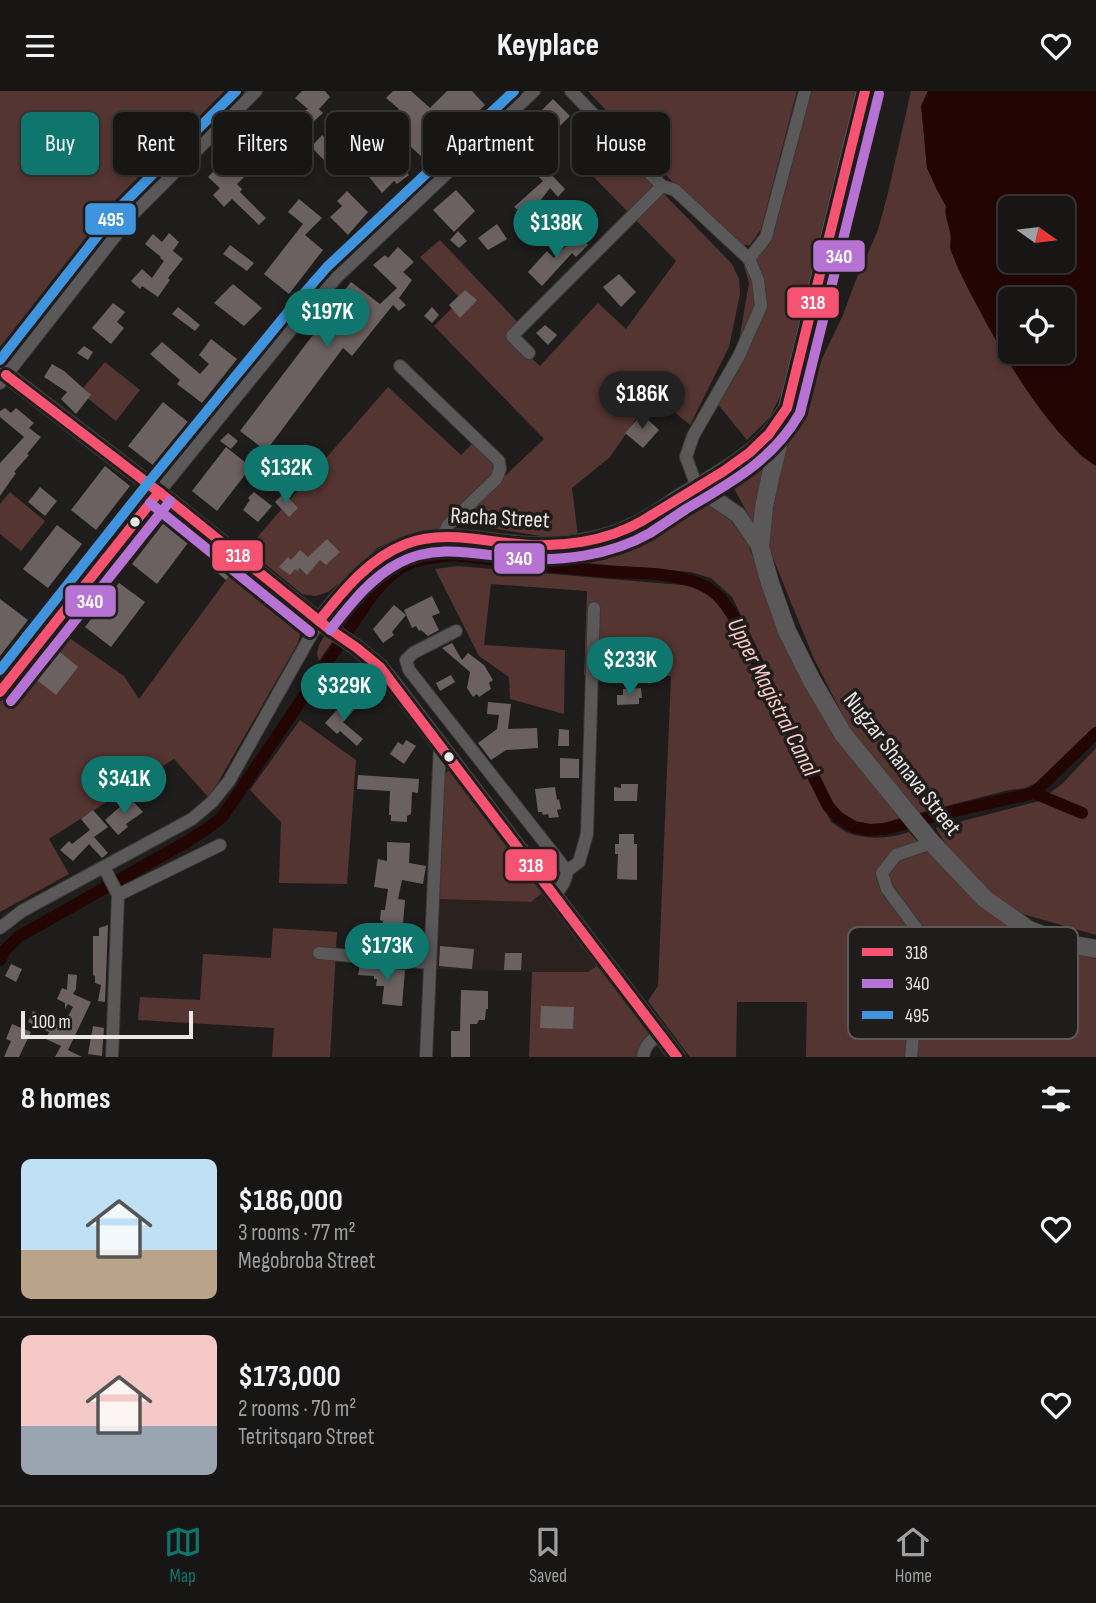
<!DOCTYPE html>
<html lang="en">
<head>
<meta charset="utf-8">
<style>
	:root { --surface:#171615; --page:#201f1e; --text:#f1f3f6; --muted:#9e9fa0; --line:#363534; --accent:#0f766e }
	body { margin:0; font-family:"Sofia Sans Condensed",sans-serif; background:var(--page); color:var(--text); height:100vh; display:flex; flex-direction:column; font-size:26px; white-space:nowrap }
	* { box-sizing:border-box; margin:0 }
	p { font-size:23px; color:var(--muted) }
	.icon { flex:none; width:38px; height:38px; fill:none; stroke:currentColor; stroke-width:2; stroke-linecap:round; stroke-linejoin:round }
	.map { position:relative; height:966px; overflow:hidden }
	.details { display:flex; flex-direction:column; background:var(--surface); flex:1 }
	.details>* { flex:none }
	.top-card { position:absolute; left:21px; top:21px; width:700px; height:63px; display:flex; gap:14px }
	.needle { width:46px; rotate:104deg }
	.controls { position:absolute; left:998px; top:105px; display:grid; gap:14px }
	.controls a { display:grid; place-items:center; width:77px; height:77px; border-radius:10px; background:var(--surface); box-shadow:0 4px 10px #0003,0 0 0 2px var(--line); font-size:35px }
	.scale { position:absolute; left:21px; bottom:18px; width:172px; box-sizing:border-box; padding-left:7px; border:4px solid #eae7e6; border-top:0; font-size:19px; line-height:24px; white-space:nowrap; color:#eae7e6; -webkit-text-stroke:5px #201c1b; paint-order:stroke }
	.price { position:absolute; translate:-50% -60px; padding:0 16px; border-radius:24px; background:var(--accent); color:#fff; font-size:23px; line-height:46px; filter:drop-shadow(0 2px 4px #0008) }
	.price::after { content:''; position:absolute; left:50%; top:42px; width:21px; height:16px; margin-left:-10px; background:inherit; clip-path:polygon(0 0,100% 0,50% 100%) }
	.price.active { background:#222; color:#fff }
	ul { padding:0; list-style:none }
	li { display:flex; align-items:center; gap:21px; height:175px; padding:0 21px }
	li+li { border-top:2px solid var(--line) }
	li span { display:grid; place-items:center; flex:none; width:196px; height:140px; border-radius:10px; color:#555 }
	li>.icon { margin-inline-start:auto }
	span .icon { width:84px; height:84px; fill:#fffc; stroke-width:1 }
	li b { font-size:30px }
	h2 { display:flex; justify-content:space-between; align-items:center; height:84px; padding:0 21px; font-size:30px }
	.pill { padding:0 24px; border-radius:10px; background:var(--surface); box-shadow:0 4px 10px #0003,0 0 0 2px var(--line); font-size:24px; line-height:63px }
	.pill.active { background:var(--accent); color:#fff }
	header { display:flex; justify-content:space-between; align-items:center; height:91px; padding:0 21px; background:var(--surface); font-size:32px; font-weight:700 }
	.dock { display:flex; justify-content:space-around; align-items:center; height:98px; border-top:2px solid var(--line); background:var(--surface); font-size:19px; color:var(--muted) }
	.dock a { display:grid; justify-items:center; gap:4px }
	.dock .active { color:var(--accent) }
	.map>svg:first-child { display:block }
	.built { fill:#2b211f }
	.green { fill:#553531 }
	.water { fill:#230504; fill-rule:evenodd }
	.lines { fill:none; stroke-linecap:round; stroke-linejoin:round }
	.canal { stroke:#230504; stroke-width:12 }
	.building { fill:#6b6160 }
	.minor-casing { stroke:#3a3837; stroke-width:14 }
	.tertiary-casing { stroke:#3a3837; stroke-width:18 }
	.secondary-casing { stroke:#3a3837; stroke-width:19 }
	.minor { stroke:#5a5858; stroke-width:12 }
	.tertiary { stroke:#5a5858; stroke-width:16 }
	.secondary { stroke:#5a5858; stroke-width:18 }
	.bus-1-casing { stroke:#201c1b; stroke-width:16 }
	.bus-2-casing { stroke:#201c1b; stroke-width:16 }
	.bus-3-casing { stroke:#201c1b; stroke-width:16 }
	.bus-1 { stroke:#f65372; stroke-width:10 }
	.bus-2 { stroke:#b673d3; stroke-width:10 }
	.bus-3 { stroke:#4094de; stroke-width:10 }
	.bus-dot { fill:#eae7e6; stroke:#201c1b; stroke-width:2.5 }
	.labels { text-anchor:middle; dominant-baseline:central; stroke-width:7; stroke-linejoin:round; paint-order:stroke }
	.street-label { font-size:23px; fill:#eae7e6; stroke:#201c1b }
	.water-label { font-size:24px; font-style:italic; fill:#f9cbc3; stroke:#201c1b }
	.key { fill:#201c1b; stroke:#5d5958; stroke-width:2 }
	.key-label { font-size:19px; fill:#eae7e6 }
	.line-badge { stroke:#201c1b; stroke-width:2.5 }
	.badge-label { font-size:19px; text-anchor:middle; font-weight:bold; fill:#fff }
</style>
</head>
<body>
<header><svg class="icon" aria-label="menu" viewBox="0 0 24 24"><path d="M4 6h16M4 12h16M4 18h16"/></svg>Keyplace<svg class="icon" aria-label="heart" viewBox="0 0 24 24"><path d="M12 20l-8-8c-3-5 5-10 8-4 3-6 11-1 8 4z"/></svg></header>
<div class="map">
<svg width="1096" height="966" viewBox="0 0 1096 966">
	<rect width="100%" height="100%" fill="#1f1d1c"/>
	<polygon class="built" points="543,801 598,874 588,881 532,881 436,878 437,808 530,811"/>
	<g class="green">
		<polygon points="0,0 249,0 192,58 128,119 0,276"/>
		<polygon points="588,0 797,0 761,138 750,154 732,155"/>
		<polygon points="808,0 856,0 782,301 770,326 747,349 712,306 737,262 749,192 744,175 758,162"/>
		<polygon points="911,0 928,0 922,15 927,77 937,99 946,115 951,145 950,158 969,199 994,246 1031,304 1062,345 1081,365 1096,375 1096,635 1040,690 1025,697 1009,699 919,722 887,688 847,632 814,568 766,450 775,410 781,368 793,328 843,224 856,189 878,139 888,102"/>
		<polygon points="601,38 732,173 739,188 740,203 729,256 690,334 653,303 610,366 572,397 578,446 554,447 466,433 403,445 377,457 351,483 328,501 316,505 302,503 247,458 388,296 461,364 473,352 506,384 544,348 434,235 461,208 420,166 440,149 525,239 512,248 540,275 598,212 626,238 676,170 574,66"/>
		<polygon points="105,271 140,299 116,330 80,301"/>
		<polygon points="762,358 767,359 769,363 755,436 730,390 729,383"/>
		<polygon points="10,401 45,430 21,460 0,443 0,413"/>
		<path d="M695 408 704 410 725 422 748 453 787 553 901 727C872 736 855 739 834 714L732 506 711 487 690 481 435 459 406 466 373 491 319 570 317 563 319 554 337 524 365 491 393 469 410 460 435 456 485 457 557 462 607 452 631 451 639 448 646 433 682 411Z"/>
		<polygon points="237,474 294,525 301,540 298,552 209,707 174,668 49,748 69,783 0,821 0,611 58,539 124,585 139,608"/>
		<path d="M458 475 693 495 715 508 723 517 831 731C836 734 841 738 846 741 864 749 890 748 909 741L919 752 891 760 876 783 882 799 913 842 915 855 909 966H806L807 911H737L736 966H690L648 910 658 895 671 585 584 584 587 500 491 493 484 554 565 559 564 623 510 608 509 586 479 565 435 478Z"/>
		<polygon points="300,629 356,669 347,793 279,792 281,731 250,699"/>
		<polygon points="1096,657 1096,844 1019,822 963,782 936,737 1039,710 1062,693"/>
		<polygon points="448,680 453,680 543,801 531,811 437,808 445,683"/>
		<polygon points="927,757 984,818 1031,847 1096,868 1096,966 914,966 922,839 885,784 898,767"/>
		<polygon points="273,837 337,841 330,966 272,966 274,937 138,929 140,906 200,909 203,863 271,867"/>
		<polygon points="598,874 651,942 639,966 529,966 532,881 588,881"/>
	</g>
	<path class="water" d="M928 0H1096V375C1049 343 1007 271 980 220 970 201 959 182 952 162 949 155 952 148 950 141 948 131 944 125 946 115L937 99 927 77 921 15ZM1010 117H1062V170H1010ZM1010 208H1062V261H1010Z"/>
	<g class="lines">
		<g class="canal">
			<polyline points="1034,702 1082,722"/>
			<path d="M0 869 5 859 18 846 188 750 211 735 223 725 373 503C401 470 412 469 454 464 502 469 550 476 599 480 632 483 669 480 700 493 720 502 726 514 737 531L828 715 839 727 854 736 870 739 885 738 963 718 1034 702 1096 642"/>
		</g>
	</g>
	<g class="building">
		<polygon points="302,0 325,0 330,6 319,18 323,22 314,30 304,20 308,18 295,7"/>
		<polygon points="393,0 411,0 430,17 447,0 472,0 485,14 459,39 445,26 427,44 438,54 424,68 384,31 399,18 386,7"/>
		<polygon points="553,8 570,25 557,38 540,21"/>
		<polygon points="246,38 258,51 253,56 264,67 237,93 242,98 240,101 266,127 259,134 232,108 224,116 213,104 220,97 208,86 235,59 229,54"/>
		<polygon points="322,44 339,61 327,72 311,56"/>
		<polygon points="508,47 517,55 515,56 534,72 524,81 516,73 504,84 487,67 497,55 499,57"/>
		<polygon points="390,63 409,84 397,93 394,90 382,102 366,82 377,72 380,75"/>
		<polygon points="544,76 565,98 558,106 550,97 528,126 514,116 543,90 536,83"/>
		<polygon points="456,99 475,120 454,141 433,119"/>
		<polygon points="347,100 368,121 348,144 330,126 342,115 337,110"/>
		<polygon points="299,108 322,127 305,144 323,159 289,203 264,183 303,133 288,121"/>
		<polygon points="497,133 507,148 488,159 478,147"/>
		<polygon points="458,140 467,150 459,157 450,149"/>
		<polygon points="169,142 179,151 173,160 183,168 168,187 170,189 158,206 142,195 140,198 131,190 142,178 152,187 164,170 160,167 161,166 145,153 153,143 162,151"/>
		<polygon points="578,143 588,154 576,166 572,162 542,195 528,181 547,160 554,167"/>
		<polygon points="230,154 254,172 247,180 223,163"/>
		<polygon points="398,156 414,171 403,181 412,189 399,207 406,214 399,220 393,214 352,265 343,257 266,360 240,340 319,236 317,235 351,191 380,213 397,197 373,174 385,164 388,167"/>
		<polygon points="619,183 636,201 621,216 603,196"/>
		<polygon points="233,193 262,217 244,235 214,212"/>
		<polygon points="465,199 477,209 460,227 449,214"/>
		<polygon points="113,212 125,221 117,231 124,237 111,253 92,237"/>
		<polygon points="178,216 200,234 195,240 172,223"/>
		<polygon points="432,216 439,224 432,232 424,225"/>
		<polygon points="545,234 557,244 548,254 536,242"/>
		<polygon points="211,248 237,268 202,312 177,293 180,289 150,263 162,251 200,283 209,273 199,264"/>
		<polygon points="84,255 93,261 88,269 77,262"/>
		<polygon points="52,273 64,280 91,304 76,323 61,308 67,301 44,286"/>
		<polygon points="163,311 188,331 154,375 128,355"/>
		<polygon points="5,317 11,322 16,317 34,332 29,337 41,346 27,363 29,364 14,381 16,382 0,405 0,372 24,346 0,326 0,320"/>
		<polygon points="642,323 659,339 643,357 625,342"/>
		<polygon points="228,342 238,350 231,358 220,350"/>
		<polygon points="226,356 251,376 217,420 192,400"/>
		<polygon points="105,375 130,395 96,439 71,419"/>
		<polygon points="277,379 291,393 283,402 269,387"/>
		<polygon points="40,396 57,410 45,425 28,411"/>
		<polygon points="254,401 272,415 258,431 243,419 250,409 248,407"/>
		<polygon points="284,402 298,417 289,426 275,411"/>
		<polygon points="166,429 191,448 157,493 132,473"/>
		<polygon points="57,434 82,453 48,497 23,478"/>
		<polygon points="327,448 340,461 326,474 320,469 307,484 300,477 297,480 295,478 290,484 279,476 288,466 291,469 300,459 308,466"/>
		<polygon points="221,467 235,478 226,489 213,478"/>
		<polygon points="119,492 145,511 111,556 85,536"/>
		<polygon points="432,505 440,522 432,525 439,539 428,545 421,539 419,540 416,535 412,537 404,519"/>
		<polygon points="0,508 28,529 0,565"/>
		<polygon points="394,514 406,524 392,541 394,544 383,552 373,538"/>
		<polygon points="452,552 462,569 468,562 484,574 493,589 489,592 491,598 479,606 477,603 473,606 467,597 470,581 442,557"/>
		<polygon points="60,561 78,576 56,604 37,589"/>
		<polygon points="353,577 368,589 356,604 341,592"/>
		<polygon points="451,584 455,591 440,600 436,592"/>
		<polygon points="641,597 642,607 639,607 639,613 617,614 617,604 623,604 623,598"/>
		<polygon points="345,610 355,618 343,631 363,648 357,655 340,640 337,643 325,632"/>
		<polygon points="488,611 511,613 508,638 537,637 538,657 506,659 491,669 478,652 497,638 499,624 487,623"/>
		<polygon points="559,638 569,639 569,655 558,655"/>
		<polygon points="406,649 416,655 404,673 390,663 398,651 403,654"/>
		<polygon points="560,667 579,668 579,687 560,687"/>
		<polygon points="358,684 419,688 418,702 412,701 411,723 407,725 407,731 391,730 391,724 389,724 390,700 357,698"/>
		<polygon points="621,693 638,693 637,710 614,710 614,696 621,697"/>
		<polygon points="555,696 557,709 559,708 561,718 557,719 559,726 549,727 548,723 543,724 542,721 538,721 535,698"/>
		<polygon points="130,707 143,721 126,733 128,736 118,744 105,729"/>
		<polygon points="93,719 108,736 94,746 108,762 102,767 89,753 73,770 60,759 69,750 72,753 90,739 81,728"/>
		<polygon points="619,743 634,743 634,753 637,753 637,789 617,788 618,763 615,763 615,753 619,753"/>
		<polygon points="387,751 410,752 409,772 426,775 423,793 402,789 398,808 405,809 403,833 408,833 407,850 382,849 383,830 380,829 381,819 385,819 388,798 374,796 378,768 387,770"/>
		<polygon points="108,834 105,911 98,910 101,894 95,892 95,885 93,884 93,845 99,845 99,837"/>
		<polygon points="440,855 474,858 472,878 439,875"/>
		<polygon points="505,862 522,862 521,879 504,879"/>
		<polygon points="11,873 22,878 16,891 5,885"/>
		<polygon points="360,874 405,879 402,915 382,913 384,895 376,895 377,888 374,888 374,885 358,884"/>
		<polygon points="68,883 77,884 76,898 73,903 91,911 68,959 82,966 55,966 61,955 46,948 49,941 28,931 33,920 45,926 47,922 65,931 73,916 68,913 65,918 65,912 57,908 62,897 67,899"/>
		<polygon points="461,899 488,900 488,918 486,918 485,929 479,929 477,933 470,933 470,966 451,966 451,940 460,940"/>
		<polygon points="541,915 574,916 573,938 540,937"/>
		<polygon points="12,933 31,941 19,966 4,966 11,950 6,948"/>
		<polygon points="93,935 104,937 102,965 88,963"/>
	</g>
	<g class="lines">
		<g class="minor-casing">
			<g id="minor">
				<polyline points="571,0 662,95 675,99 749,168 758,189 761,215 739,265 693,345 686,366 697,396"/>
				<polyline points="749,168 766,146 805,0"/>
				<polyline points="529,262 512,245 662,95"/>
				<polyline points="400,275 499,370 500,378 496,388 448,434 445,440 446,447"/>
				<polyline points="0,292 131,125 256,0"/>
				<path d="M456 540 413 562 406 569 409 579 567 780C566 791 561 796 555 804"/>
				<polyline points="0,601 159,401 303,224 337,186 534,0"/>
				<polyline points="104,776 118,804 112,966"/>
				<polyline points="567,780 579,771 587,743 594,517"/>
				<polyline points="118,804 220,754"/>
				<polyline points="0,837 22,820 192,728 212,711 229,690 319,530"/>
				<polyline points="319,862 430,872"/>
				<polyline points="426,966 440,653"/>
				<path d="M643 966C644 955 651 950 659 943"/>
				<polyline points="911,966 918,894 919,841 887,798 882,782 896,764 932,752"/>
			</g>
		</g>
		<g class="tertiary-casing">
			<g id="tertiary">
				<polyline points="0,279 159,401 328,537 357,557 380,576 393,592 677,966"/>
				<polyline points="697,396 738,424 760,456"/>
				<path d="M319 530C344 499 368 468 406 453 447 437 492 453 533 454 564 455 605 449 632 435 648 428 663 417 678 407 704 391 750 366 769 343 775 336 779 328 784 321"/>
			</g>
		</g>
		<g class="secondary-casing">
			<polyline id="secondary" points="865,0 771,383 764,416 760,456 770,492 787,540 811,588 843,643 932,752 985,808 1029,839 1064,852 1096,858"/>
		</g>
		<use href="#minor" class="minor"/>
		<use href="#tertiary" class="tertiary"/>
		<use href="#secondary" class="secondary"/>
		<g class="bus-1-casing">
			<g id="bus-1">
				<polyline points="6,284 159,401 328,537 357,557 380,576 677,966"/>
				<path d="M319 530C343 500 369 467 406 453 442 439 481 450 518 453 559 457 606 451 642 430L724 380 749 362 769 343 787 317 865 0"/>
				<polyline points="0,601 159,401"/>
			</g>
		</g>
		<g class="bus-2-casing">
			<g id="bus-2">
				<polyline points="150,412 310,541"/>
				<path d="M330 539C350 514 370 487 399 472 435 452 476 463 514 467 560 471 610 465 650 442 662 434 674 426 686 418 732 391 773 369 800 322L879 3"/>
				<polyline points="11,610 170,410"/>
			</g>
		</g>
		<g class="bus-3-casing">
			<g id="bus-3">
				<polyline points="0,269 120,116 236,0"/>
				<polyline points="0,579 148,392 293,215 327,176 514,0"/>
			</g>
		</g>
		<use href="#bus-1" class="bus-1"/>
		<use href="#bus-2" class="bus-2"/>
		<use href="#bus-3" class="bus-3"/>
	</g>
	<g class="bus-dot">
		<circle cx="135" cy="431" r="6"/>
		<circle cx="449" cy="666" r="6"/>
	</g>
	<g class="labels">
		<g class="street-label">
			<text transform="translate(500 427) rotate(3)">Racha Street</text>
			<text transform="translate(902 673) rotate(52)">Nugzar Shanava Street</text>
		</g>
		<g class="water-label">
			<text transform="translate(773 606) rotate(63)">Upper Magistral Canal</text>
		</g>
	</g>
	<rect x="848" y="836" width="230" height="112" rx="10" class="key"/>
	<rect x="862" y="857" width="31" height="8" fill="#f65372"/>
	<rect x="862" y="888" width="31" height="9" fill="#b673d3"/>
	<rect x="862" y="920" width="31" height="8" fill="#4094de"/>
	<g class="key-label">
		<text x="905" y="868">318</text>
		<text x="905" y="899">340</text>
		<text x="905" y="931">495</text>
	</g>
	<g class="line-badge">
		<rect x="84" y="111" width="53" height="34" rx="7" fill="#4094de"/>
		<rect x="812" y="148" width="54" height="34" rx="7" fill="#b673d3"/>
		<rect x="786" y="195" width="54" height="33" rx="7" fill="#f65372"/>
		<rect x="211" y="448" width="53" height="33" rx="7" fill="#f65372"/>
		<rect x="493" y="451" width="53" height="33" rx="7" fill="#b673d3"/>
		<rect x="64" y="493" width="53" height="34" rx="7" fill="#b673d3"/>
		<rect x="504" y="757" width="54" height="34" rx="7" fill="#f65372"/>
	</g>
	<g class="badge-label">
		<text x="111" y="135">495</text>
		<text x="839" y="172">340</text>
		<text x="813" y="218">318</text>
		<text x="238" y="471">318</text>
		<text x="519" y="474">340</text>
		<text x="90" y="517">340</text>
		<text x="531" y="781">318</text>
	</g>
</svg>
<div class="controls">
<a><svg class="needle" viewBox="-14 -14 28 28"><path d="M0-13l5 13h-10z" fill="#e53935"/><path d="M0 13l5-13h-10z" fill="#9e9fa0"/></svg></a>
<a><svg class="icon" aria-label="locate" viewBox="0 0 24 24"><circle cx="12" cy="12" r="6"/><path d="M12 2v4M12 18v4M2 12h4M18 12h4"/></svg></a>
</div>
<div class="scale">100 m</div>
<b class="price" style="left:556px;top:169px">$138K</b>
<b class="price" style="left:327px;top:258px">$197K</b>
<b class="price active" style="left:642px;top:340px">$186K</b>
<b class="price" style="left:286px;top:414px">$132K</b>
<b class="price" style="left:630px;top:606px">$233K</b>
<b class="price" style="left:344px;top:632px">$329K</b>
<b class="price" style="left:124px;top:725px">$341K</b>
<b class="price" style="left:387px;top:892px">$173K</b>
<div class="top-card">
<a class="pill active">Buy</a>
<a class="pill">Rent</a>
<a class="pill">Filters</a>
<a class="pill">New</a>
<a class="pill">Apartment</a>
<a class="pill">House</a>
</div>
</div>
<section class="details">
<h2>8 homes<svg class="icon" aria-label="filters" viewBox="0 0 24 24"><path d="M4 7h16M4 17h16"/><circle cx="9" cy="7" r="2"/><circle cx="15" cy="17" r="2"/></svg></h2>
<ul>
<li><span style="background:linear-gradient(#bfe0f5 65%,#b9a48a 0)"><svg class="icon" aria-label="home" viewBox="0 0 24 24"><path d="M3 11l9-7 9 7M6 9v11h12V9"/></svg></span><div><b>$186,000</b><p>3 rooms · 77 m²</p><p>Megobroba Street</p></div><svg class="icon" aria-label="heart" viewBox="0 0 24 24"><path d="M12 20l-8-8c-3-5 5-10 8-4 3-6 11-1 8 4z"/></svg></li>
<li><span style="background:linear-gradient(#f6c9c9 65%,#9aa5b1 0)"><svg class="icon" aria-label="home" viewBox="0 0 24 24"><path d="M3 11l9-7 9 7M6 9v11h12V9"/></svg></span><div><b>$173,000</b><p>2 rooms · 70 m²</p><p>Tetritsqaro Street</p></div><svg class="icon" aria-label="heart" viewBox="0 0 24 24"><path d="M12 20l-8-8c-3-5 5-10 8-4 3-6 11-1 8 4z"/></svg></li>
</ul>
</section>
<nav class="dock">
<a class="active"><svg class="icon" aria-label="map" viewBox="0 0 24 24"><path d="M3 6l6-2 6 2 6-2v14l-6 2-6-2-6 2zM9 4v14M15 6v14"/></svg>Map</a>
<a><svg class="icon" aria-label="saved" viewBox="0 0 24 24"><path d="M7 4h10v16l-5-4-5 4z"/></svg>Saved</a>
<a><svg class="icon" aria-label="home" viewBox="0 0 24 24"><path d="M3 11l9-7 9 7M6 9v11h12V9"/></svg>Home</a>
</nav>
</body>
</html>
